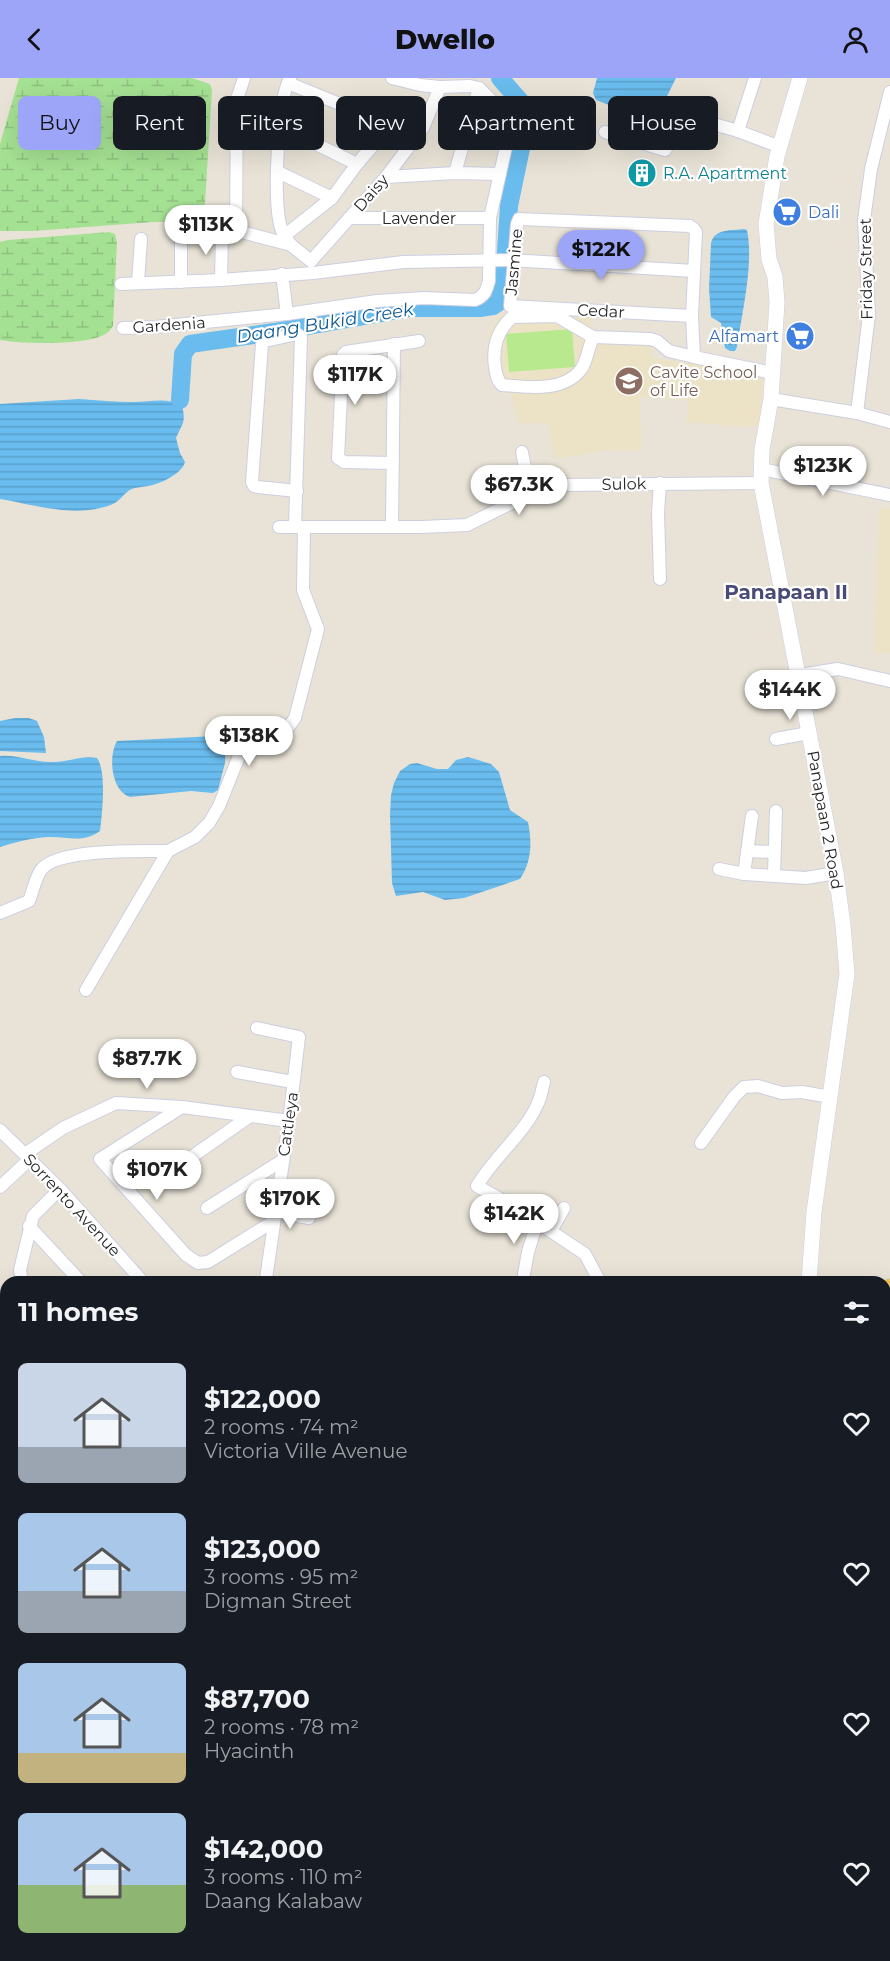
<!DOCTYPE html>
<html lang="en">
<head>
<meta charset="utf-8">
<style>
	:root { --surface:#171b24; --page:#20242c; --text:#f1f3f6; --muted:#9ea1a6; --accent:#9ca5f7 }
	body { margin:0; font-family:Montserrat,sans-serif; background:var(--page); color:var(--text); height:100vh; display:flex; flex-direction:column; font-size:22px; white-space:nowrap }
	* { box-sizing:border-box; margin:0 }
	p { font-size:20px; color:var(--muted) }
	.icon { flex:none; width:33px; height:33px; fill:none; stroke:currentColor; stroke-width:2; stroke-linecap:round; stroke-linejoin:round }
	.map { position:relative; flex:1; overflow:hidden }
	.side { position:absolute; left:0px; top:1198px; width:891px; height:686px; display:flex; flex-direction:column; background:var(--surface); border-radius:18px 18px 0 0; box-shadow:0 6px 24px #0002 }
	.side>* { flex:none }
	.top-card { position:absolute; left:18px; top:18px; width:855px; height:54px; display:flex; gap:12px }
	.price { position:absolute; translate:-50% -51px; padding:0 14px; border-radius:21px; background:#fff; color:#222; font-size:20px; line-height:39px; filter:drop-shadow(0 2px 3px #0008) }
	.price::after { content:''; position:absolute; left:50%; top:36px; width:18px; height:14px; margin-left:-9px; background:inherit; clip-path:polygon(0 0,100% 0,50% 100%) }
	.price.on { background:var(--accent); color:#111 }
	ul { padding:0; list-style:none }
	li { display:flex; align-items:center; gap:18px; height:150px; padding:0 18px }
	li span { display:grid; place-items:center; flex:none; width:168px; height:120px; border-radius:9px; color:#555 }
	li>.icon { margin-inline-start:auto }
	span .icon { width:72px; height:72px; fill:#fffc; stroke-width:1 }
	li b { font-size:26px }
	h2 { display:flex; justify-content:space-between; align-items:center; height:72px; padding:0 18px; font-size:26px }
	.tag { padding:0 21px; border-radius:9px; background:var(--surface); box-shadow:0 6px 24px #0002; font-size:21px; line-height:54px }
	.tag.on { background:var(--accent); color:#111 }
	header { display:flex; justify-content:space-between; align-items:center; height:78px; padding:0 18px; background:var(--accent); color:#111; font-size:27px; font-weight:800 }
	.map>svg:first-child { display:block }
	.education { fill:#ece3c6 }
	.wetland { fill:url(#wetland-marsh) }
	.pitch { fill:#b9e98e }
	.water { fill:url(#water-rules) }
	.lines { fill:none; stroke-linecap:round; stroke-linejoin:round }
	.stream { stroke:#69bced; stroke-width:3 }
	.river { stroke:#69bced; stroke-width:18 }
	.minor-casing { stroke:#cdcee0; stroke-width:14 }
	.tertiary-casing { stroke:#cdcee0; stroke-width:16 }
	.trunk-casing { stroke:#c7c7c7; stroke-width:21 }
	.minor { stroke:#fff; stroke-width:12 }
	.tertiary { stroke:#fff; stroke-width:15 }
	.trunk { stroke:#f6c453; stroke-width:20 }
	.labels { text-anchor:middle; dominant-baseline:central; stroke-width:4.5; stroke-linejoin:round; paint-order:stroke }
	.culture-label { font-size:16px; fill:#0d838f; stroke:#fff; text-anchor:start }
	.street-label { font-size:16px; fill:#262626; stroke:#fff }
	.shop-label { font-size:16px; fill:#366cbe; stroke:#fff; text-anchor:start }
	.education-label { font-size:16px; fill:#785e54; stroke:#fff; text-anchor:start }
	.water-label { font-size:18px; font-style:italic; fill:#0d5893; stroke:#fff }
	.quarter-label { font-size:20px; font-weight:bold; fill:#484b76; stroke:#fff }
</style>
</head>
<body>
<header><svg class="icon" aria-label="back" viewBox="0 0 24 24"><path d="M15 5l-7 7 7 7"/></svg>Dwello<svg class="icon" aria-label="person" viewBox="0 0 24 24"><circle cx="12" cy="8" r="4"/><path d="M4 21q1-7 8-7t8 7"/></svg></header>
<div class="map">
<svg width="890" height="1883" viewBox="0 0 890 1883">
	<defs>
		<pattern id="wetland-marsh" width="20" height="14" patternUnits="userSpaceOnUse" patternTransform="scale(1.5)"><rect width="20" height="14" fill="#a5e193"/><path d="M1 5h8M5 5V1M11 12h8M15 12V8" fill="none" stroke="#8ec17f"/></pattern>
		<pattern id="water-rules" width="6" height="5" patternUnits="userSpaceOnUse" patternTransform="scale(1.5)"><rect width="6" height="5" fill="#69bced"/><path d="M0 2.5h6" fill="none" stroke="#5ba1cb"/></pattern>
	</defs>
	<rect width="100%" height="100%" fill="#e9e3d7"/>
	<g class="education">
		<polygon points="514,230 591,234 592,256 653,259 652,280 744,292 764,298 759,348 732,348 686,344 689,322 639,319 642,372 607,372 555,381 547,345 518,345 511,316 494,308 488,255 501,237"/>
		<polygon points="879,430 890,431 890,575 874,575"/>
	</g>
	<g class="wetland">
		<polygon points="19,0 192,0 210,6 212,12 204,141 199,144 153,144 33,153 0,153 0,66"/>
		<path d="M109 154 115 156 117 165 113 248C111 250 110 253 107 255 90 268 22 266 0 262V164L8 162Z"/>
	</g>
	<polygon class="pitch" points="572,251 575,289 509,294 506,256"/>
	<g class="water">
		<polygon points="597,0 676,0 654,44 596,22 593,15"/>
		<path d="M744 151 747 152C754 186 742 234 737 269L735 273H730L725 270 721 245 711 239 709 211 711 165C715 150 731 153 744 151Z"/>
		<path d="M79 321C97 322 116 324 133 324 150 324 166 319 182 327 186 345 183 344 176 360L180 375 185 384C182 396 160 406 148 408 144 409 139 409 135 410 125 412 122 422 113 426 77 441 36 427 0 421V326Z"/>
		<polygon points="15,640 29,640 37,643 44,659 46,675 0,673 0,643"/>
		<path d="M215 658 226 664 225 685 218 712 213 715 191 713 130 719C111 713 108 678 117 663Z"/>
		<path d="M0 678C18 676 35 685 53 684 68 684 83 677 97 680 107 693 102 737 100 753 82 766 67 758 48 759 32 760 15 764 0 769Z"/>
		<path d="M468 679 491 686 499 694 510 732 528 744C532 764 532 783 520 801L464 820 445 822 423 814 396 818 392 805 390 737 391 717 394 705 400 693 410 686 417 685 437 691H448L456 682Z"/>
		<path d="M140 967 151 968 158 972C160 986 157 994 148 1005 131 1000 130 980 140 967Z"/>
	</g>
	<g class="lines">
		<polyline class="stream" points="885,1516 890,1516"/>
		<g class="river">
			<polyline points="180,322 183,276 190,266 274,254 410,230 480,230 493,228 499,224 504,204 509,128 528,37 520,23 500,0"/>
			<polyline points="0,1240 6,1246"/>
			<polyline points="0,1815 6,1798"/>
		</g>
		<g class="minor-casing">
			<g id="minor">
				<path d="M244 0 237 21 236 148 242 154 291 167C287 161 283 157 281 150 273 124 278 51 283 23 284 15 287 7 290 0"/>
				<polyline points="281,49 357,86"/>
				<polyline points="738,53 755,0"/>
				<polyline points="605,54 665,72 686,38 738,53 780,69"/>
				<polyline points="278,94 332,120"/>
				<polyline points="455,95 479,10"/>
				<polyline points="386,99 455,95 500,96"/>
				<polyline points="349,140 490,140"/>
				<polyline points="181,156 181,204"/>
				<polyline points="284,158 332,120 357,86 381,58 383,51 374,40 288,5"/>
				<polyline points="291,167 311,183"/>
				<polyline points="311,183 386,99 423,50 440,9"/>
				<polyline points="282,196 287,236"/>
				<polyline points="221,202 222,156"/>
				<polyline points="138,205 141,161"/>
				<polyline points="121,206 221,202 313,195 403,184 510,182 694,193"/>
				<polyline points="692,238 510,228 517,146 519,141 690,148 694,151 696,154 692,238 694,279 773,295"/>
				<path d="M123 250 155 249 287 236 377 223 424 220 475 222C485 218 486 213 489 203L490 140 510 51 509 40 479 10 470 8 440 9 420 7 392 0"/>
				<path d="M593 259C589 268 587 282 582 290 565 315 527 309 502 307 497 302 496 296 495 289 492 269 497 253 512 239L557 238 593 259 650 261 657 263 669 273 694 279"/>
				<polyline points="771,321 857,335 890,344"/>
				<polyline points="857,335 869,237 864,142 871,91 890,14"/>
				<polyline points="522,374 530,416"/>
				<polyline points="393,385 344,384 338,380 343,277 346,274 419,263"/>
				<polyline points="761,391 890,417"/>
				<polyline points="660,405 658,435 660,501"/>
				<polyline points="279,449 421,449 467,447 530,416 562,407 761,405"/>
				<polyline points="295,449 301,259 297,256 265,263 262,266 252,404 254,408 258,409 297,413"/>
				<polyline points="392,449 394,266"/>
				<polyline points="799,597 838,591 890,603"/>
				<polyline points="776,661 809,655"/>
				<polyline points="747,773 774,774"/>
				<polyline points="719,791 744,796 806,800 836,795"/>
				<polyline points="744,796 752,738"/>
				<polyline points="774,797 776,733"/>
				<path d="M0 835 29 823C33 813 35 801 41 792 56 770 142 773 168 773"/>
				<polyline points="86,912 168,773 195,759 209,745 219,728 243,668 287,651 295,640 318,551 303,512 304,449"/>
				<polyline points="257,950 299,959 289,1043 266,1201 267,1204"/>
				<polyline points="237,994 293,1004"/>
				<path d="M544 1004C542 1011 541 1020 537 1027 525 1055 493 1080 477 1108L516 1130 585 1176 600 1204"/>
				<polyline points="182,1029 100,1081 186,1177 198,1185 208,1184 274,1143"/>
				<polyline points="0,1052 60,1111 143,1204"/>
				<polyline points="701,1065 734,1019 744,1009 758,1008 782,1015 802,1014 830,1019"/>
				<polyline points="25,1076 63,1050 116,1025 182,1029 289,1043"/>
				<polyline points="173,1092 250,1038"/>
				<polyline points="0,1109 30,1081"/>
				<polyline points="207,1130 283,1082"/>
				<polyline points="275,1134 309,1140"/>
				<polyline points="29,1148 81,1204"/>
				<polyline points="551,1153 564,1130"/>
				<polyline points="524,1196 528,1174 537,1145"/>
				<polyline points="22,1204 20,1192 33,1138 60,1111"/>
				<polyline points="0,1300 6,1302"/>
				<polyline points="0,1374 6,1351"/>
				<polyline points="0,1463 6,1463"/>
				<polyline points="885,1473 890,1471"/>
				<polyline points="1,1517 6,1504"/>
				<polyline points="885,1552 890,1551"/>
				<polyline points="890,1680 890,1682"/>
				<polyline points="438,1878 456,1883"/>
				<polyline points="695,1878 697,1883"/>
				<polyline points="51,1883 52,1878"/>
				<polyline points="423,1883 427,1878"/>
				<polyline points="489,1883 489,1878"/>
			</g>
		</g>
		<g class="tertiary-casing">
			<polyline id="tertiary" points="800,0 777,78 766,146 769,181 775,199 777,224 771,321 762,371 761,405 836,795 843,847 847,896 814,1134 809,1204"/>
		</g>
		<g class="trunk-casing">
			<g id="trunk">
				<polyline points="885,1217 890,1211"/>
				<polyline points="310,1883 314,1878"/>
			</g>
		</g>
		<use href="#minor" class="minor"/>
		<use href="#tertiary" class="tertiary"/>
		<use href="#trunk" class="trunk"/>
	</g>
	<defs>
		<g id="building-disc" transform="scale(1.5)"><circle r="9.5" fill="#0f9aa8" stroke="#fff"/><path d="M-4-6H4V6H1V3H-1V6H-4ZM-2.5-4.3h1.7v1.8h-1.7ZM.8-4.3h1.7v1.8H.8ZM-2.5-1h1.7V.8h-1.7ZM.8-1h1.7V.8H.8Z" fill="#fff"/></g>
		<g id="supermarket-disc" transform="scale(1.5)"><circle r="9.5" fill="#3f7fe0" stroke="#fff"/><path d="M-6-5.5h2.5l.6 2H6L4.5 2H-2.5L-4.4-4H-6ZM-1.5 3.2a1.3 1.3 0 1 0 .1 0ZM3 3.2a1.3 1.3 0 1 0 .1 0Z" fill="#fff"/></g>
		<g id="school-disc" transform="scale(1.5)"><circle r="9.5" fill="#8d6e63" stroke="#fff"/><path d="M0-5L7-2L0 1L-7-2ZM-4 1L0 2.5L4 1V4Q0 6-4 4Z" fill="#fff"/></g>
	</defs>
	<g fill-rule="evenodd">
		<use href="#building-disc" x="642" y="95"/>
		<use href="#supermarket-disc" x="787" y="134"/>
		<use href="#supermarket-disc" x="800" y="258"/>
		<use href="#school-disc" x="629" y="303"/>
	</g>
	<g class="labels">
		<g class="culture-label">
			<text x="663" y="95">R.A. Apartment</text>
		</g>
		<g class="street-label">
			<text transform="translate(371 115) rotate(-49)">Daisy</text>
			<text x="419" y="140">Lavender</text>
			<text transform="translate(514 184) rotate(-85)">Jasmine</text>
			<text transform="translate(866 191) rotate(-91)">Friday Street</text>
			<text transform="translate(601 233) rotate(3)">Cedar</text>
			<text transform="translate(169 247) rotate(-4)">Gardenia</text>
			<text transform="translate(624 406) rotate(-1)">Sulok</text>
			<text transform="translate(825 742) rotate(80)">Panapaan 2 Road</text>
			<text transform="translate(288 1046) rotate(-82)">Cattleya</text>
			<text transform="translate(72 1127) rotate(47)">Sorrento Avenue</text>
		</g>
		<g class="shop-label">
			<text x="808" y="134">Dali</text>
			<text x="779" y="258" text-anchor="end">Alfamart</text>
		</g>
		<g class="education-label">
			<text x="650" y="294">Cavite School<tspan x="650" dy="18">of Life</tspan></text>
		</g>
		<g class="water-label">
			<text transform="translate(325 245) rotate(-9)">Daang Bukid Creek</text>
		</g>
		<g class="quarter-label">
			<text x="786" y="514">Panapaan II</text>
		</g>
	</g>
</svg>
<b class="price" style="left:206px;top:178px">$113K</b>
<b class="price on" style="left:601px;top:203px">$122K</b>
<b class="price" style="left:355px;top:328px">$117K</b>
<b class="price" style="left:823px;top:419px">$123K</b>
<b class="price" style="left:519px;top:438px">$67.3K</b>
<b class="price" style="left:790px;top:643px">$144K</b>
<b class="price" style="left:249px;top:689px">$138K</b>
<b class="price" style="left:147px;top:1012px">$87.7K</b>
<b class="price" style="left:157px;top:1123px">$107K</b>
<b class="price" style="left:290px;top:1152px">$170K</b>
<b class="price" style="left:514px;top:1167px">$142K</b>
<div class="top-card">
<a class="tag on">Buy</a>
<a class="tag">Rent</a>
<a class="tag">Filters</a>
<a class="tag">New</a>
<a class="tag">Apartment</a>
<a class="tag">House</a>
</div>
<section class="side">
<h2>11 homes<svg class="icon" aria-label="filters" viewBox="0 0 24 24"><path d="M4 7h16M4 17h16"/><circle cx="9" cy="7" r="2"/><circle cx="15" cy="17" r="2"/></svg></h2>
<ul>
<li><span style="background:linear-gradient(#c9d6e8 70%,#9aa5b1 0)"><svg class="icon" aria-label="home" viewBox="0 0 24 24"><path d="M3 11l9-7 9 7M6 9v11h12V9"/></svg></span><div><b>$122,000</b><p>2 rooms · 74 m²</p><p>Victoria Ville Avenue</p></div><svg class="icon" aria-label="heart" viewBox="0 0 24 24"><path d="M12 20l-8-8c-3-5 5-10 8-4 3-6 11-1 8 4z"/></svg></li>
<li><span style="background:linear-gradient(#a9c7e8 65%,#9aa5b1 0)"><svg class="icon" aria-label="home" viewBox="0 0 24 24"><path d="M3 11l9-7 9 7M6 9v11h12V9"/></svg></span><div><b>$123,000</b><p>3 rooms · 95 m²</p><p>Digman Street</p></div><svg class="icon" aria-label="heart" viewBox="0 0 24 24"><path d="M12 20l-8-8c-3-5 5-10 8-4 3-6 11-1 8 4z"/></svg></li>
<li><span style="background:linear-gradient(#a9c7e8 75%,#c2b280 0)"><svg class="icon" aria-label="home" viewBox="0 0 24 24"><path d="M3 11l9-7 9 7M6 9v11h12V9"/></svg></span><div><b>$87,700</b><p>2 rooms · 78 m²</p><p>Hyacinth</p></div><svg class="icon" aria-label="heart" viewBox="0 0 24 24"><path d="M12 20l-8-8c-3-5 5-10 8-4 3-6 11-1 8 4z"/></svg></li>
<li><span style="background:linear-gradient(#a9c7e8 60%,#8fb573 0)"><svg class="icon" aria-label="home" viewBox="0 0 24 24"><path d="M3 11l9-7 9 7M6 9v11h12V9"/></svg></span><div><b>$142,000</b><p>3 rooms · 110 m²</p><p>Daang Kalabaw</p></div><svg class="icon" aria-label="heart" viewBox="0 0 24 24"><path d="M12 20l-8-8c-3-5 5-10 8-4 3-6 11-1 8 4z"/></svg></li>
</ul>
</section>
</div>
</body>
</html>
